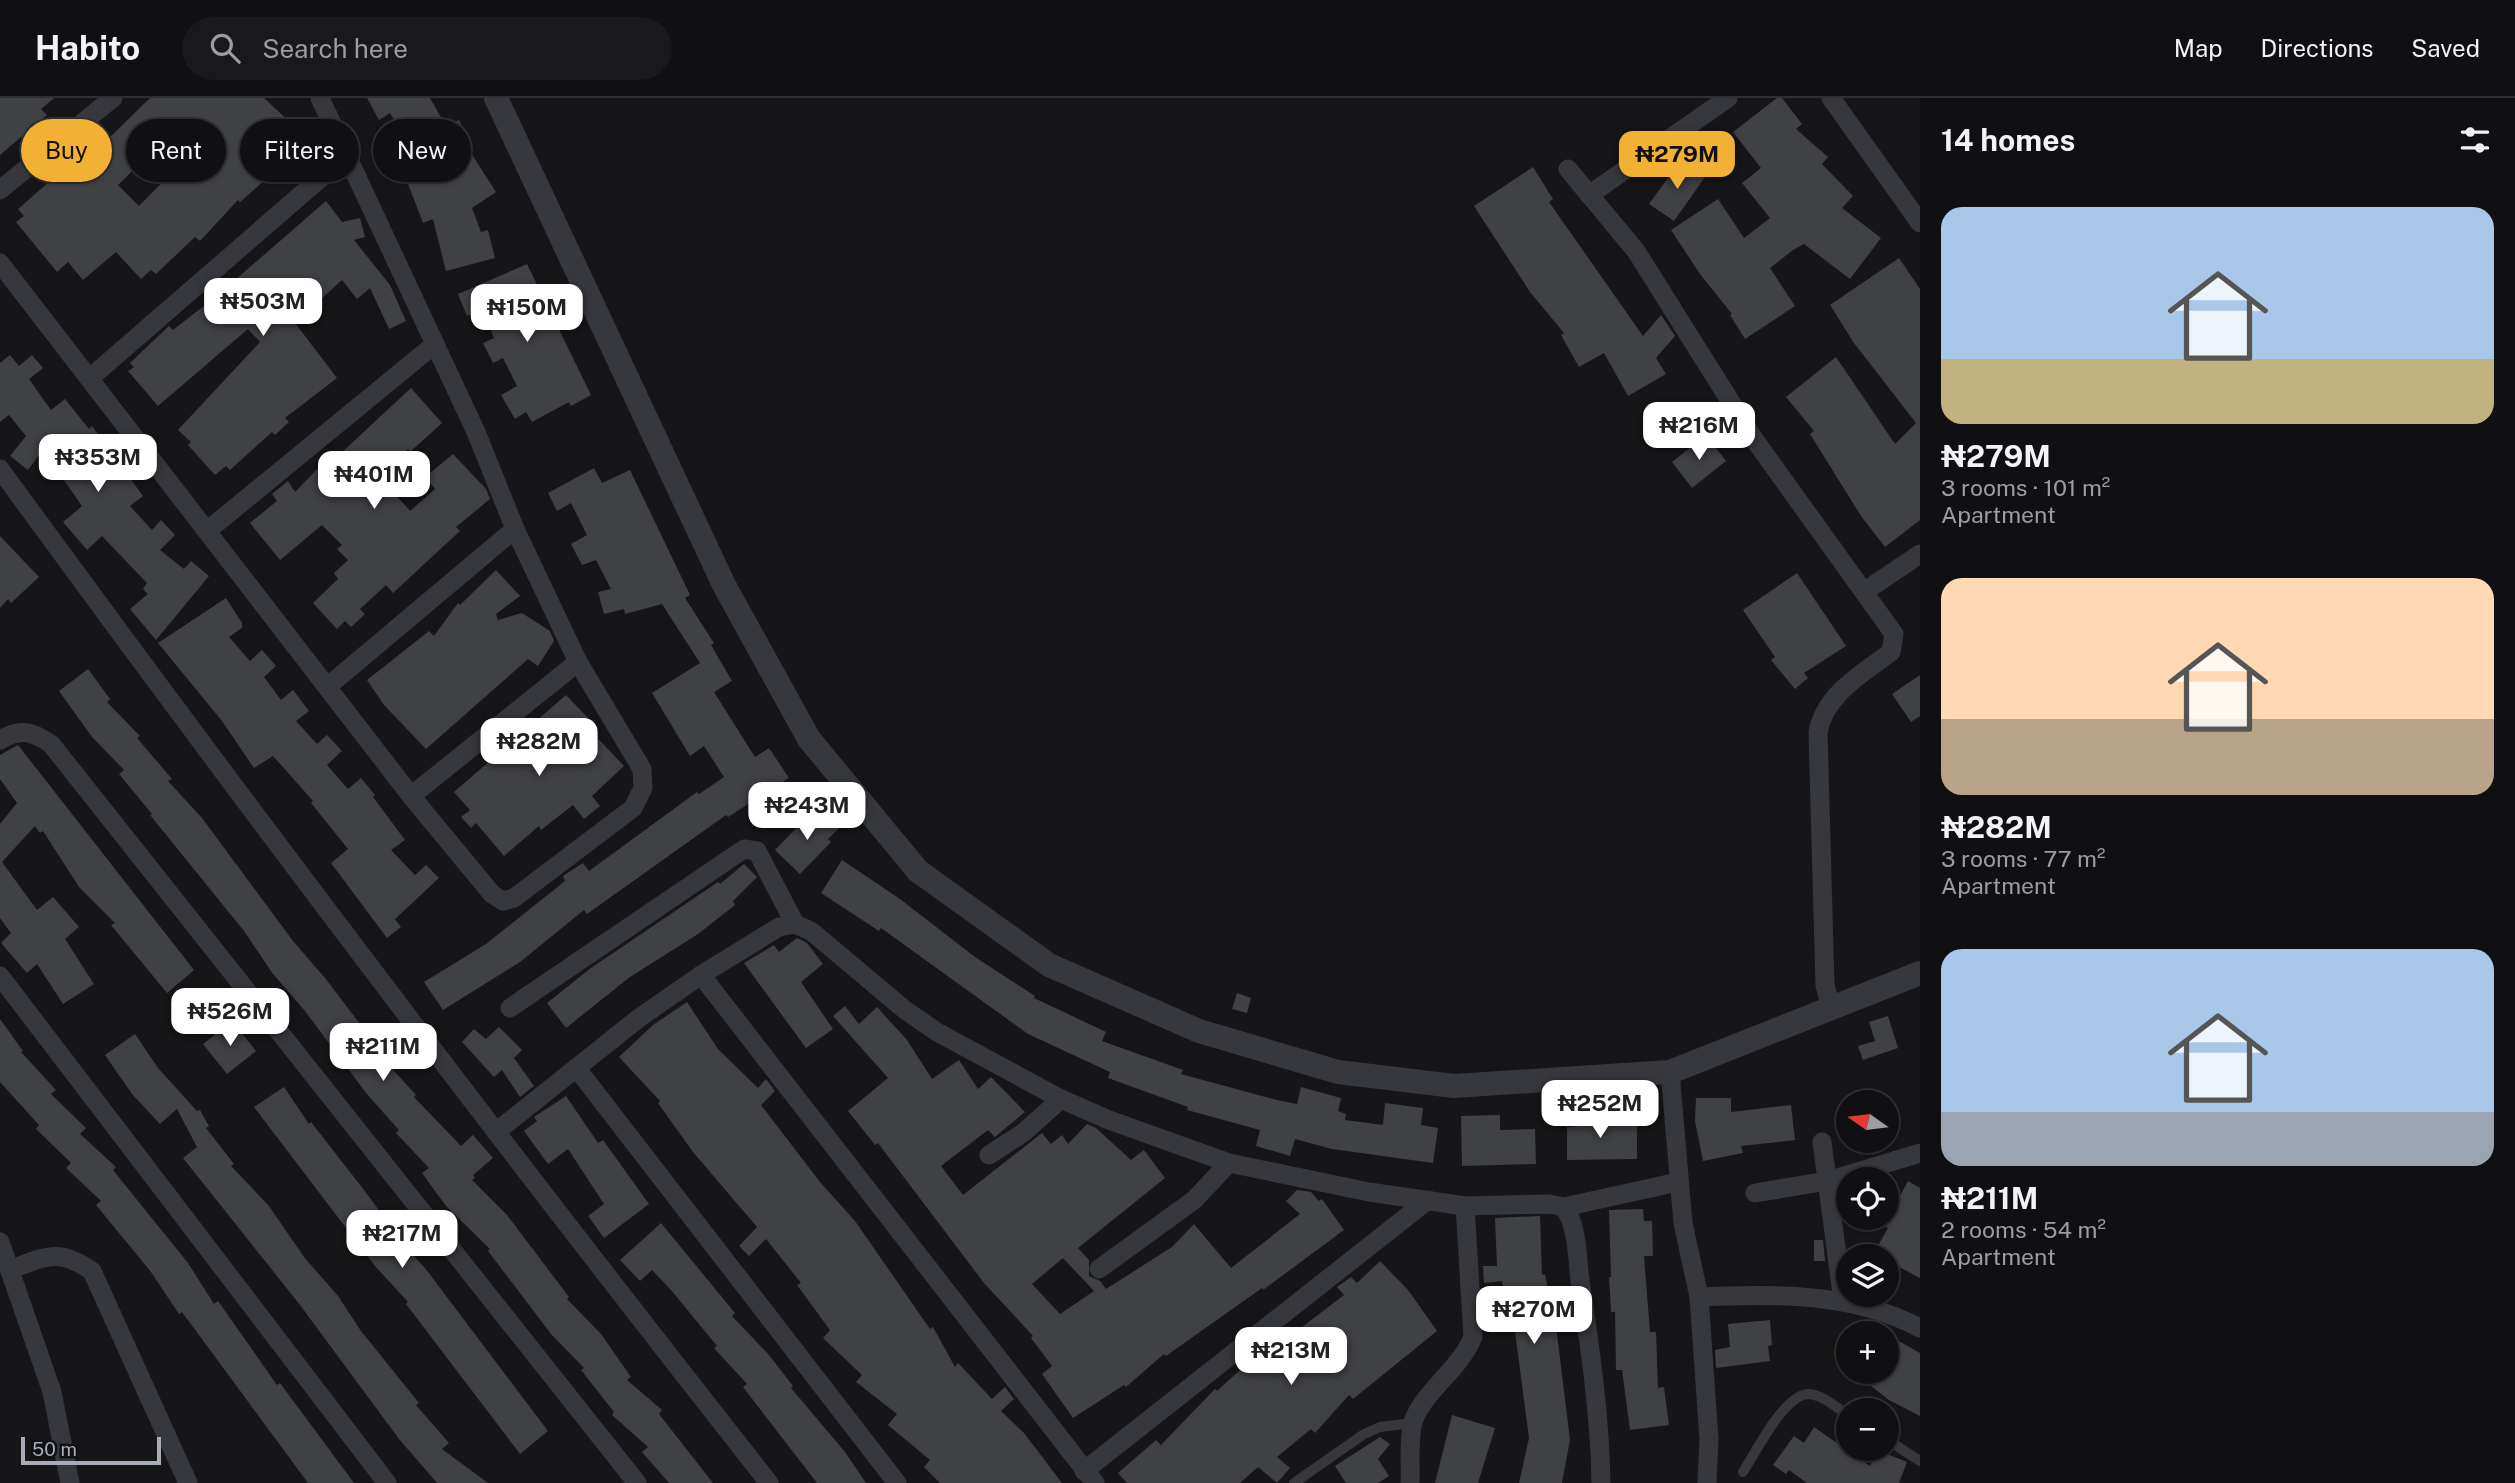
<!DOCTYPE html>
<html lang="en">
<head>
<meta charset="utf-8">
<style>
	:root { --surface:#101012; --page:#19191b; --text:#f1f3f6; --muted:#9c9d9f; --line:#303032; --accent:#f2b134 }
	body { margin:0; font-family:"Public Sans",sans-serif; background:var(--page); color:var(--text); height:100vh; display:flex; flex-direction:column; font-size:26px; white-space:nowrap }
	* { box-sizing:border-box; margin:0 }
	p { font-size:23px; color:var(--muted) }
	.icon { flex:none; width:38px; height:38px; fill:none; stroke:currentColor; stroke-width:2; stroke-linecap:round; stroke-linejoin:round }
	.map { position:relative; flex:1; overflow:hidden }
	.drawer { display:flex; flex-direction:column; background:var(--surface); width:595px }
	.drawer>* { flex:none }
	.top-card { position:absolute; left:21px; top:21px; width:665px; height:63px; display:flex; gap:14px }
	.needle { width:46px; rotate:284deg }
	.buttons { position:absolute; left:1836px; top:992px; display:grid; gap:14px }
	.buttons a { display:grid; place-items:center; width:63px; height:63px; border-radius:50%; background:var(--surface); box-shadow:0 2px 5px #0004,0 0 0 2px var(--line); font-size:35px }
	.scale { position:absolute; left:21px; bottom:18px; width:140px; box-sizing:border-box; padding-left:7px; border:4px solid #a8adb8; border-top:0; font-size:19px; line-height:24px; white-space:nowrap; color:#a8adb8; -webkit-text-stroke:5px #111113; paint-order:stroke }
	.price { position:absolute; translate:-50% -60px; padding:0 16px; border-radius:14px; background:#fff; color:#222; font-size:23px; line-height:46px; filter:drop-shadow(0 2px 4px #0008) }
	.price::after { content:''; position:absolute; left:50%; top:42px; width:21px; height:16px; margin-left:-10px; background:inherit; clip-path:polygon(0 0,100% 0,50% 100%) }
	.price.active { background:var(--accent); color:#111 }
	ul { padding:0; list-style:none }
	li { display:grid; align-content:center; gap:14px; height:371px; padding:0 21px }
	li span { display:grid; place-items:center; height:217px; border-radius:21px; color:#555 }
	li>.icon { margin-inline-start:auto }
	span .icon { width:126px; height:126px; fill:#fffc; stroke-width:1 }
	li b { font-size:30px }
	h2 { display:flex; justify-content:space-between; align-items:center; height:84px; padding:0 21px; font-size:30px }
	.chip { padding:0 24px; border-radius:32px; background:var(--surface); box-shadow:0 2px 5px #0004,0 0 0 2px var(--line); font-size:24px; line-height:63px }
	.chip.active { background:var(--accent); color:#111 }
	header { display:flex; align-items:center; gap:42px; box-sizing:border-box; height:98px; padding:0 35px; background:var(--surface); border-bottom:2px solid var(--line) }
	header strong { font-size:33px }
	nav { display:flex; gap:38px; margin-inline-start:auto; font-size:24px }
	.search { width:490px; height:63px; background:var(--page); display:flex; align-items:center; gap:18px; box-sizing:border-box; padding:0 24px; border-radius:38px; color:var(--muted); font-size:26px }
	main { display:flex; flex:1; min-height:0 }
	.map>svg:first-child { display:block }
	.building { fill:#404145; fill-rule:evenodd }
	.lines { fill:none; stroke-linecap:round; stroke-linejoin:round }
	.service { stroke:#37383d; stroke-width:10 }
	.minor { stroke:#37383d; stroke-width:19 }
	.tertiary { stroke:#37383d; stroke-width:24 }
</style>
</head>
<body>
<header>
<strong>Habito</strong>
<div class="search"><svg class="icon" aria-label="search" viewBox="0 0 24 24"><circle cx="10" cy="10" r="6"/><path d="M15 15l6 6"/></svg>Search here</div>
<nav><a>Map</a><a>Directions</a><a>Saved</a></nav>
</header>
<main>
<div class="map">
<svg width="1920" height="1385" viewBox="0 0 1920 1385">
	<rect width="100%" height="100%" fill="#161618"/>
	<g class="building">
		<polygon points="0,0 54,0 41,11 47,17 0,57"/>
		<path d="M150 0H264L309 42 284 69 282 67 240 104 238 102 200 143 195 139 156 176 151 172 141 181 116 154 83 182 68 164 57 174 16 124 24 118 18 111 96 43 101 48ZM166 40 185 61 139 108 118 87Z"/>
		<polygon points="367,0 430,0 446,28 459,22 472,51 469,52 496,94 472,110 481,134 488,132 495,160 446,173 433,121 423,125 403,73 401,74 390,53 407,44 390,15 379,22"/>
		<polygon points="1777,0 1782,0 1802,26 1796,31 1828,59 1822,66 1853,98 1842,110 1881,140 1850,181 1804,146 1793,152 1770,170 1795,208 1745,241 1730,217 1732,216 1700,176 1671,132 1718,101 1744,140 1770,120 1742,85 1761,70 1733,34"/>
		<polygon points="1681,62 1705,79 1674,123 1649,106"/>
		<polygon points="1533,69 1553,101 1549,104 1643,238 1661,217 1675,238 1656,260 1666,276 1628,298 1604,255 1579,269 1561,237 1564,235 1530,194 1474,108"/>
		<polygon points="326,103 342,124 360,120 365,139 354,142 390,187 406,223 389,231 370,190 357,201 342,182 295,225 337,280 285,320 289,324 275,337 272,334 230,372 226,368 215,377 188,347 191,344 178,332 260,244 248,231 158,308 128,273 134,269 130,265 169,228 173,232 219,196"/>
		<polygon points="1899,160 1920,191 1920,422 1885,449 1861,418 1810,336 1814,333 1786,299 1836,259 1895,346 1916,325 1854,245 1830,207"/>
		<polygon points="527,166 591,297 571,308 569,304 532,324 526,314 515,321 501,297 517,288 503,260 493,265 483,245 494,240 482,211 467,218 458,196"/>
		<polygon points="10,257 19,268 32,257 43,270 29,281 51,312 65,301 89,331 92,328 143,398 130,408 152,432 161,422 175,437 160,452 184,471 191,463 209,478 156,542 130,511 148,496 143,491 147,485 102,438 87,452 63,424 82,408 43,352 28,372 10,358 26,338 9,317 0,324 0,265"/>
		<polygon points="411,290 442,325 410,354 408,351 380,379 410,413 435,391 425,379 453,356 486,391 490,401 456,429 460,433 393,495 386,487 360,511 365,516 351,529 345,523 337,531 313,505 338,481 334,475 348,462 337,451 342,447 322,427 280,462 250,425 277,403 272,396 288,383 295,394 323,365 327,368"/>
		<polygon points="1706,337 1726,363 1692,390 1672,364"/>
		<polygon points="594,370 602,385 630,372 690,497 685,500 714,545 711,547 732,583 714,594 755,659 769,650 789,680 728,719 726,717 587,816 584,812 520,864 443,912 424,884 486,846 565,783 563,778 583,765 589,773 697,694 699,696 724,679 704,648 690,658 652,595 700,565 662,506 625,516 624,511 604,516 598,494 611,491 596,462 582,467 571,446 587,437 571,405 557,413 548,395"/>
		<polygon points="0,438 39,479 11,505 8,501 0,510"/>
		<polygon points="496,472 520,498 496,516 498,522 522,515 550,533 554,543 538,568 528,561 426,651 384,607 367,582 429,533 434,538 458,505 460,507"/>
		<polygon points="1797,475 1846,548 1804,575 1808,580 1795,591 1771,562 1775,559 1743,512"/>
		<polygon points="226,500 242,525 242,530 229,539 250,563 262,552 276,568 264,579 281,602 293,592 309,613 296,623 317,646 327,637 342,653 327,667 348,691 361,680 375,697 373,699 405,742 391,752 415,777 426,767 439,780 395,821 401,829 387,840 331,765 348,751 311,705 313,703 273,658 254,670 222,623 158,545"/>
		<polygon points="88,571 110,601 107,604 140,638 137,640 172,681 168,683 202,720 293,843 325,880 386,960 384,962 416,997 414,999 461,1048 473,1037 493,1060 473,1077 475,1080 472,1082 507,1117 569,1199 567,1201 601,1236 631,1279 627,1282 662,1312 659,1316 713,1385 669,1385 642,1354 648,1349 612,1317 614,1314 581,1272 584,1270 551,1236 488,1153 490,1151 446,1108 422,1075 429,1070 396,1035 399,1032 366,995 305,913 273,876 244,833 150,717 152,716 119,676 124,672 92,639 59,593"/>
		<polygon points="1920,577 1920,618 1911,624 1892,596"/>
		<polygon points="566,597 592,624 587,629 624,668 592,698 600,708 584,721 573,707 541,732 539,728 504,758 476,725 471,730 461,719 470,712 454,694"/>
		<polygon points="18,647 194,872 167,895 111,827 115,825 79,789 43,733 40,735 35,728 2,764 37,812 53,799 79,829 65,841 94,886 63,906 37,866 27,875 1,845 11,835 0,820 0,726 17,705 0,681 0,657"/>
		<polygon points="820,712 839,730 828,741 831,744 800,776 775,752 806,720 809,723"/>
		<polygon points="842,762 900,801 975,859 1035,898 1034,900 1106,934 1102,943 1183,972 1181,976 1277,1002 1297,1006 1301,989 1341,1000 1338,1013 1346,1016 1345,1022 1383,1027 1385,1005 1423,1010 1421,1027 1438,1030 1433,1065 1332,1051 1295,1041 1290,1058 1256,1048 1260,1032 1187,1012 1188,1009 1108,980 1110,974 1028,936 881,830 879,833 821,795"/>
		<polygon points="744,766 757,779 733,803 735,807 698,836 630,879 566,930 547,905 591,870 718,784 720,786"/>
		<polygon points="797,840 807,845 823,866 801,884 833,931 806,950 744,865 774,847 779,854"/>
		<polygon points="1237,895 1251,900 1247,915 1232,911"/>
		<polygon points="687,904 718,951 758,990 766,981 775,993 761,1007 820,1084 855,1123 930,1231 933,1229 955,1269 958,1265 992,1301 1005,1289 1014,1301 1001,1313 1024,1335 1062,1385 940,1385 924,1369 930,1362 888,1327 897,1316 856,1284 862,1277 823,1240 830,1232 797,1187 801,1185 766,1141 749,1158 739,1148 757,1129 693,1054 658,1005 660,1003 619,959 653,927"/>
		<path d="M845 908 859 926 877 909 907 942 932 981 959 962 978 991 991 979 1025 1014 995 1039 988 1032 941 1068 963 1097 1042 1035 1051 1046 1062 1037 1068 1046 1087 1026 1096 1030 1131 1062 1144 1052 1165 1080 1078 1150 1089 1162V1178L1100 1183 1106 1191 1172 1149 1194 1126 1231 1170 1300 1116 1286 1103 1297 1092 1311 1094 1319 1103 1322 1101 1344 1132 1263 1192 1262 1190 1166 1258 1164 1256 1126 1289 1124 1287 1073 1320 1042 1276 1052 1268 1031 1240 1033 1238 984 1185 878 1045 875 1047 848 1013 888 980 833 918ZM1063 1160 1094 1193 1060 1216 1032 1186Z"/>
		<polygon points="1888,918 1898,950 1863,962 1858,948 1875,943 1869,924"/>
		<polygon points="0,921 23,953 21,954 56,992 51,996 86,1030 80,1036 116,1069 113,1072 188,1165 214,1206 218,1203 277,1287 280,1285 354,1385 308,1385 182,1214 179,1216 151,1174 96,1107 101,1103 66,1070 71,1065 36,1031 39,1027 0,984"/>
		<polygon points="232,923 256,953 227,976 203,946"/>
		<polygon points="499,929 522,952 514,960 534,988 520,999 502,972 494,979 462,944 474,931 486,941"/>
		<polygon points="135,936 158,970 197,1013 200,1012 209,1028 206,1030 234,1066 231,1068 269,1108 304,1159 338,1198 361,1233 419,1305 416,1307 449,1345 442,1351 488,1385 437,1385 399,1341 300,1207 183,1060 197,1049 177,1011 160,1026 132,996 105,957"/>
		<polygon points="284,989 309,1026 311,1024 364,1092 395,1134 393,1135 425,1170 548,1333 520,1356 406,1206 408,1204 375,1168 254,1009"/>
		<polygon points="566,998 598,1045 603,1042 649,1106 604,1140 588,1118 604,1106 568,1051 548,1066 524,1033 537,1023 534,1019"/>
		<polygon points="1696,1000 1731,1000 1731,1014 1791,1007 1795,1042 1741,1048 1743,1055 1703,1063 1695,1023"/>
		<polygon points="1575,1014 1600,1014 1599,1028 1637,1028 1637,1061 1567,1062 1567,1029 1575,1029"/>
		<polygon points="1500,1017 1500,1032 1535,1031 1536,1066 1462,1068 1461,1018"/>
		<polygon points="1908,1083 1920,1090 1920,1180 1886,1162 1886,1158 1874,1155 1888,1130 1884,1128"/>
		<polygon points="1643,1111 1644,1123 1652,1123 1653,1158 1644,1158 1650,1234 1656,1234 1658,1290 1664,1289 1669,1327 1630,1332 1622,1272 1616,1272 1615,1214 1611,1214 1609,1179 1611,1179 1609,1112"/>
		<polygon points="1540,1118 1542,1177 1545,1176 1557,1236 1570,1342 1562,1385 1519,1385 1529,1340 1513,1218 1510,1219 1502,1183 1484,1185 1483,1168 1497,1168 1495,1120"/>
		<polygon points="661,1125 735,1215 732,1218 769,1257 793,1288 791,1290 845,1354 866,1385 817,1385 743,1289 747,1286 714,1250 717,1248 671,1192 652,1172 640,1183 620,1162"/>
		<polygon points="1814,1142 1823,1142 1825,1163 1814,1163"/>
		<polygon points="1380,1163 1408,1192 1437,1233 1353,1301 1349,1297 1315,1335 1311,1331 1277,1359 1290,1370 1277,1385 1258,1369 1240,1385 1127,1385 1118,1375 1156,1342 1161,1347 1215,1291 1217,1293 1287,1229 1293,1236 1344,1197 1337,1189 1351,1179 1357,1185"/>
		<polygon points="1770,1222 1772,1247 1768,1248 1770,1263 1716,1270 1715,1252 1730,1249 1728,1226"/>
		<polygon points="1886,1236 1920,1255 1920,1318 1889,1302 1853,1274 1886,1274"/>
		<polygon points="1452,1317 1495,1330 1478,1385 1435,1385"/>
		<polygon points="1814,1329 1870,1368 1877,1352 1907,1364 1899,1385 1807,1385 1789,1372 1786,1376 1773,1367 1794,1338 1804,1345"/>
		<polygon points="1380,1339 1390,1346 1378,1361 1389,1378 1378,1385 1346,1385 1335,1368"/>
	</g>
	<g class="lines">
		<g class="service">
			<polyline points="1886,1341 1920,1363"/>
			<path d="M1743 1374C1756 1354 1784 1296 1809 1296 1823 1297 1837 1310 1848 1317"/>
			<polyline points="1294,1385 1364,1336 1380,1329 1413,1325"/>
		</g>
		<g class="minor">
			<polyline points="1831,0 1920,125"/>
			<path d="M1568 71 1636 153 1754 341 1894 536 1891 554C1862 576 1825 596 1818 634L1825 887 1831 910"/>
			<polyline points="0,92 113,0"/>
			<polyline points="1589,97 1728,0"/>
			<polyline points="0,165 411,698 492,796 503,803 514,800 633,710 643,690 642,671 578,564 515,431 476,334 320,0"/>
			<polyline points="90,280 347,57"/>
			<path d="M0 371C250 714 507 1052 769 1385"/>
			<polyline points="207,433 435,246"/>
			<polyline points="1865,493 1920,456"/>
			<polyline points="327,589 515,431"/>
			<path d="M0 642C20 630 32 633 51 646L637 1385"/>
			<polyline points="411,698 578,564"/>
			<polyline points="701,877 1095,1385"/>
			<polyline points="0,878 387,1385"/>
			<polyline points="510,910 744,751 757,753 795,826"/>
			<polyline points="578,972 897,1385"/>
			<path d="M1670 974 1683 1125 1699 1199C1776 1196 1851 1194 1920 1230"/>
			<polyline points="496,1034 639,920 701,877 779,829 795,826 811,833 905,912 937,934 1061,1001 1109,1022 1229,1065 1369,1094 1465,1108 1549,1106 1564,1109 1678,1084"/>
			<polyline points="1822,1044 1843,1203"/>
			<polyline points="989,1057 1023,1035 1061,1001"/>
			<polyline points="1755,1095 1827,1083 1920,1055"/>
			<path d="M1564 1109C1578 1129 1577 1159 1580 1182 1590 1250 1600 1317 1601 1385"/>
			<polyline points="0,1144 52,1294 70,1385"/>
			<path d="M12 1171C47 1158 59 1150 92 1173L188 1385"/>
			<polyline points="1099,1171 1194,1102 1229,1065"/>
			<polyline points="1699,1199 1709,1341 1707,1385"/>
			<polyline points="1084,1373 1428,1102"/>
			<path d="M1410 1385C1411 1366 1408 1342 1413 1324 1423 1294 1460 1271 1473 1239L1465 1108"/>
		</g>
		<polyline class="tertiary" points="496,0 724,487 809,641 918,773 1049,867 1199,933 1338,974 1454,988 1670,974 1920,875"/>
	</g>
</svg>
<div class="buttons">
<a><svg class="needle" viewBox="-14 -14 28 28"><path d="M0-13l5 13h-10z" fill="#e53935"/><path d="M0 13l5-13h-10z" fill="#9c9d9f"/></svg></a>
<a><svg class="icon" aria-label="locate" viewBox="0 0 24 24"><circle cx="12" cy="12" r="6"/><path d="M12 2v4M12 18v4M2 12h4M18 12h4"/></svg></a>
<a><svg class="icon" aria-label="layers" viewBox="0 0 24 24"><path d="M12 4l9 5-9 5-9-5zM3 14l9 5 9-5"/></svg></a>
<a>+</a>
<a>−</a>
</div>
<div class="scale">50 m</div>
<b class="price active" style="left:1677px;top:93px">₦279M</b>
<b class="price" style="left:263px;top:240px">₦503M</b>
<b class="price" style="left:527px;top:246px">₦150M</b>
<b class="price" style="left:1699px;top:364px">₦216M</b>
<b class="price" style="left:98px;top:396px">₦353M</b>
<b class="price" style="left:374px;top:413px">₦401M</b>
<b class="price" style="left:539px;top:680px">₦282M</b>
<b class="price" style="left:807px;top:744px">₦243M</b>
<b class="price" style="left:230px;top:950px">₦526M</b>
<b class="price" style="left:383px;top:985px">₦211M</b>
<b class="price" style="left:1600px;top:1042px">₦252M</b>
<b class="price" style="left:402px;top:1172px">₦217M</b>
<b class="price" style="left:1534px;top:1248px">₦270M</b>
<b class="price" style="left:1291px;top:1289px">₦213M</b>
<div class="top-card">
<a class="chip active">Buy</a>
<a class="chip">Rent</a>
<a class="chip">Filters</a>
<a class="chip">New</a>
</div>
</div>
<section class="drawer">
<h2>14 homes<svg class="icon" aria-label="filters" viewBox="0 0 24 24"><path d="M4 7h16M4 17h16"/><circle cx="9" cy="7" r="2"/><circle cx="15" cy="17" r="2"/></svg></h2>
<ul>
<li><span style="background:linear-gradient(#a9c7e8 70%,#c2b280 0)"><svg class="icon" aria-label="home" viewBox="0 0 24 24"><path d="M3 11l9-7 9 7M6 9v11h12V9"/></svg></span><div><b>₦279M</b><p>3 rooms · 101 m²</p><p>Apartment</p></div></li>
<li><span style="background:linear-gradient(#ffd9b3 65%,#b9a48a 0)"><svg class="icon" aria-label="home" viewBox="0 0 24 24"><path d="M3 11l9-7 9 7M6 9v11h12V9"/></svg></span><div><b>₦282M</b><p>3 rooms · 77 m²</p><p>Apartment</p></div></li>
<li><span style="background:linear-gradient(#a9c7e8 75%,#9aa5b1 0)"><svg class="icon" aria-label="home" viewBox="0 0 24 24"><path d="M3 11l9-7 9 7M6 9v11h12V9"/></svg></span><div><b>₦211M</b><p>2 rooms · 54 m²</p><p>Apartment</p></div></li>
</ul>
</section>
</main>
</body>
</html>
